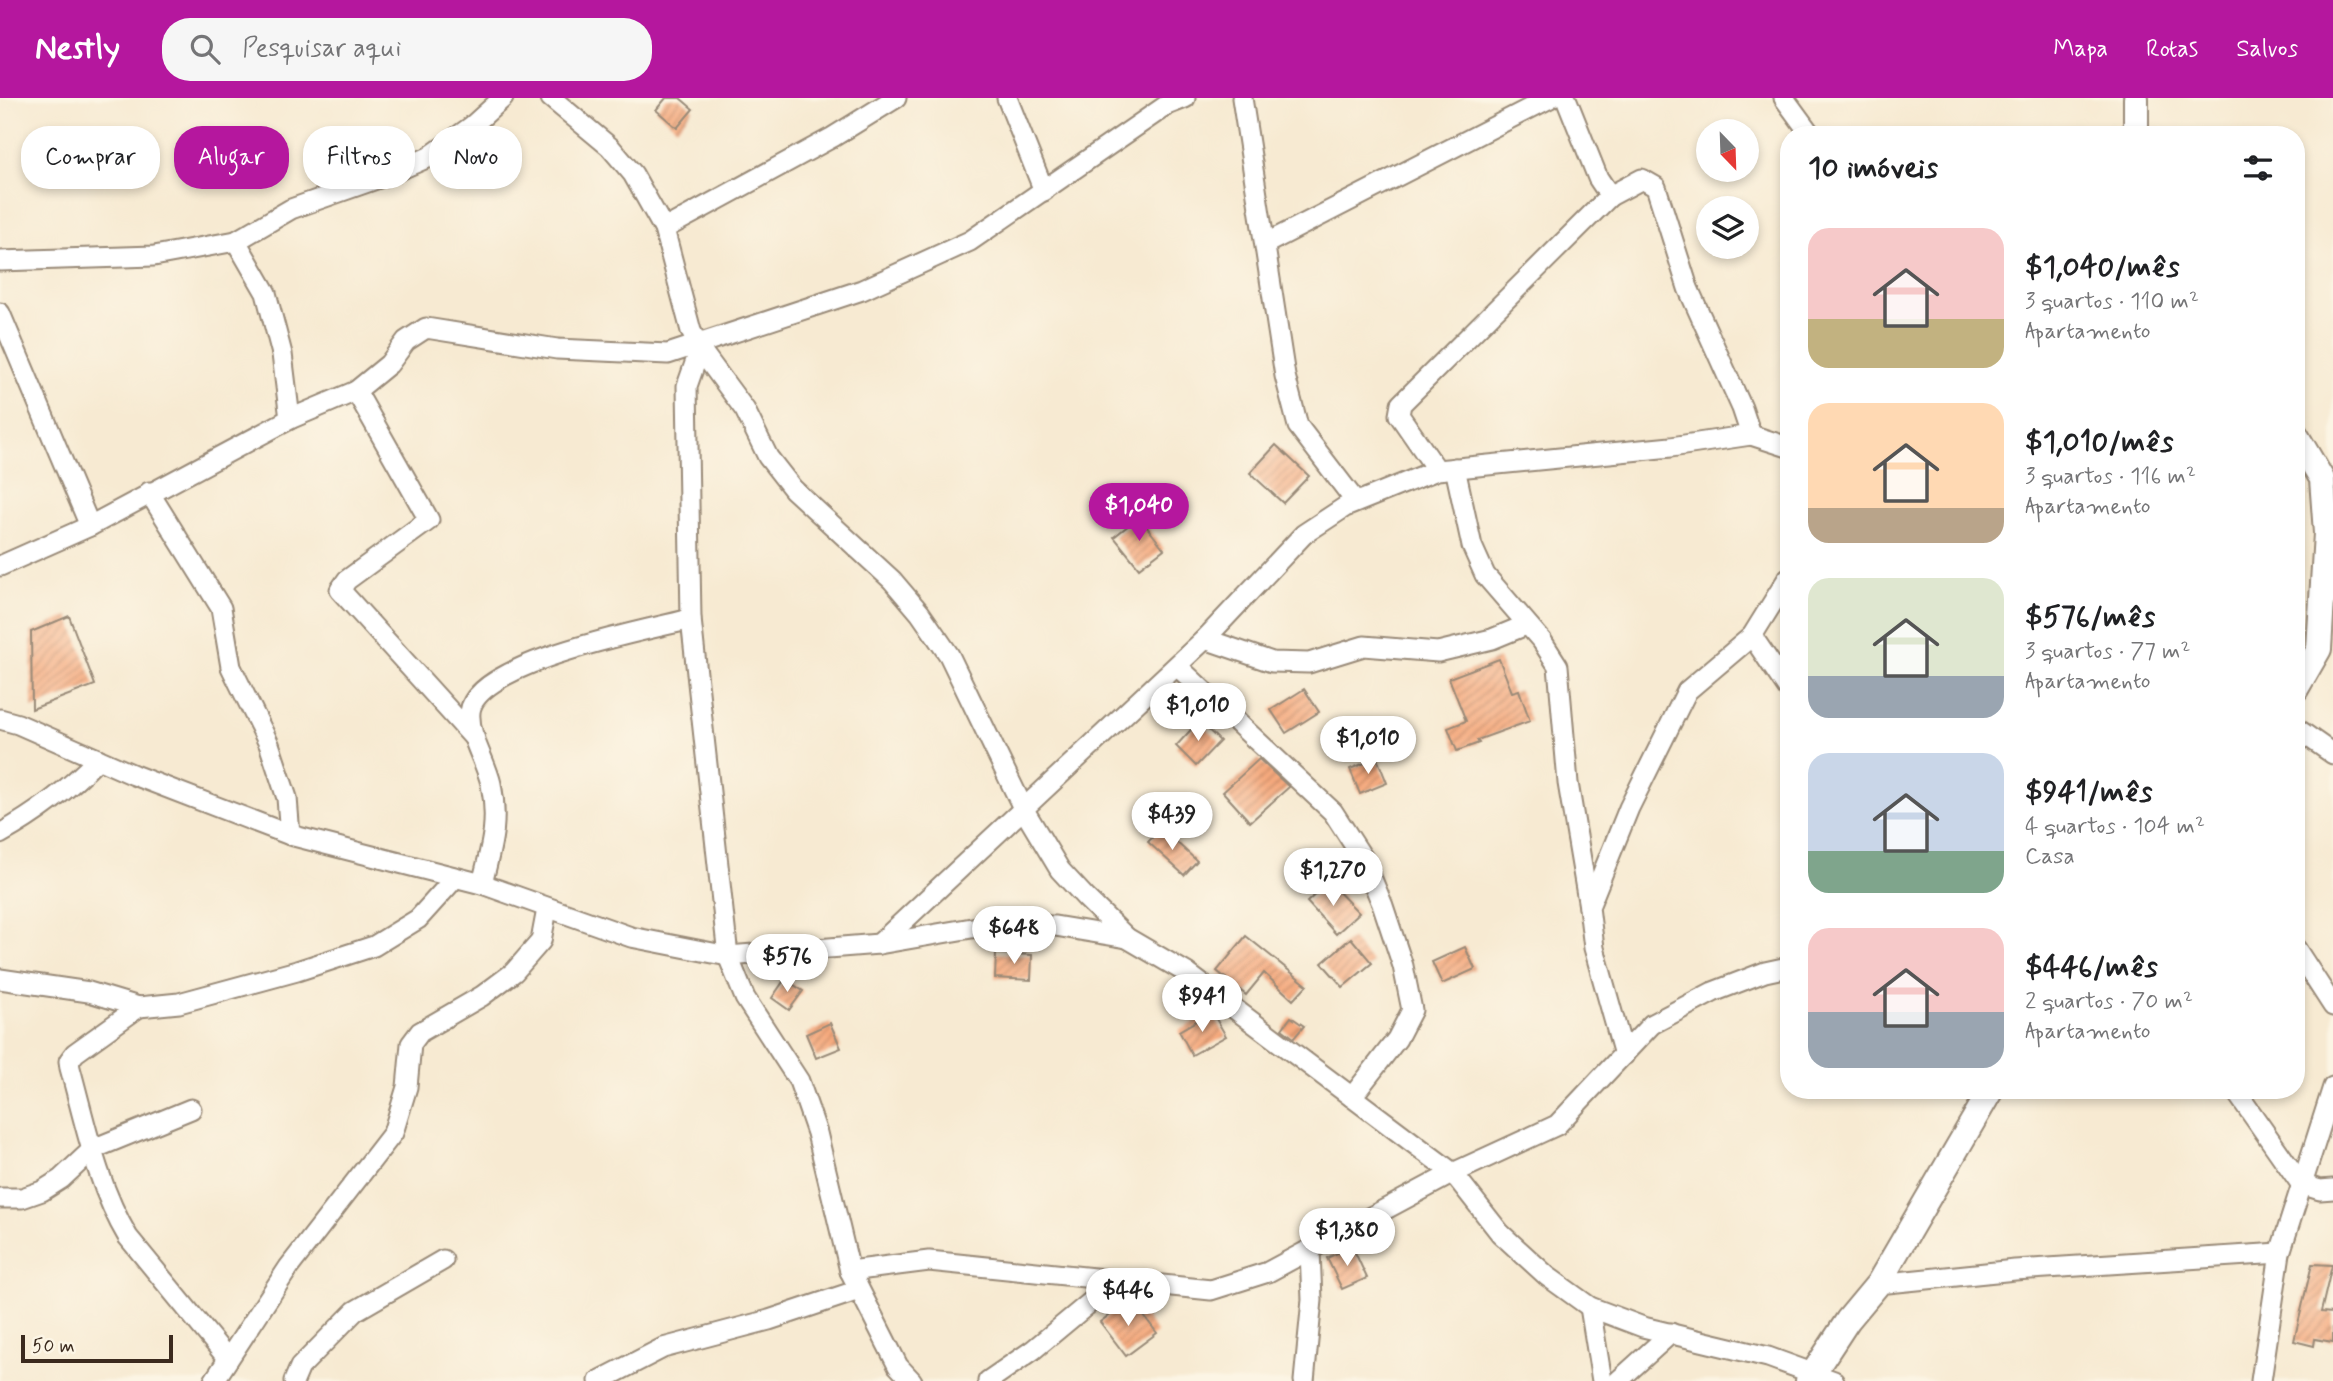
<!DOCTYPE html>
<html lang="pt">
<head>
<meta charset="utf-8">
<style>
	:root { --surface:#fff; --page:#f6f6f6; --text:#202124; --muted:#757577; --accent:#b5179e }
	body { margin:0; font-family:Mynerve,sans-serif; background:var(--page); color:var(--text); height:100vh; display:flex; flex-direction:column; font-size:26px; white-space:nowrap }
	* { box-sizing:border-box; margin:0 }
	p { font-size:23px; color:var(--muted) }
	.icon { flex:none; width:38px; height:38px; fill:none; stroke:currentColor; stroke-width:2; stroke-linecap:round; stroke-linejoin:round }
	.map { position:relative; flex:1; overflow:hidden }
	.sheet { position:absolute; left:1780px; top:28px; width:525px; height:973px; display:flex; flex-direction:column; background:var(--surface); border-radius:28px; box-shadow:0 4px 10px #0003 }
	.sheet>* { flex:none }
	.guide { position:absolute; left:21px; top:28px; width:665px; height:63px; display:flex; gap:14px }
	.needle { width:46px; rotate:157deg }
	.fabs { position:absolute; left:1696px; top:21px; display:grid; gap:14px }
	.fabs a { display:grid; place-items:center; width:63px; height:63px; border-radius:50%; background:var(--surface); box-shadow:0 4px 10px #0003; font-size:35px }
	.scale { position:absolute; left:21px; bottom:18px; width:152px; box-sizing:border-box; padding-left:7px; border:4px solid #3b2a1e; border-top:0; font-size:19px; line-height:24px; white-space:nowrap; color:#3b2a1e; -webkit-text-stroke:5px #fcf5e5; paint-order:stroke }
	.price { position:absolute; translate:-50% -60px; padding:0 16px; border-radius:24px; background:#fff; color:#222; font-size:23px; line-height:46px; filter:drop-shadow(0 2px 4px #0008) }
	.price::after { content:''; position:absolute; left:50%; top:42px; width:21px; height:16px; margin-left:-10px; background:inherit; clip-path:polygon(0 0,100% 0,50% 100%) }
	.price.selected { background:var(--accent); color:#fff }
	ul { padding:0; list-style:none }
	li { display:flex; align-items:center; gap:21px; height:175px; padding:0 28px }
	li span { display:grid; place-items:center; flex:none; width:196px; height:140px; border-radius:21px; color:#555 }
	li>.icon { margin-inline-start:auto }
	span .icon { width:84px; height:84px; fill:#fffc; stroke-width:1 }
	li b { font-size:30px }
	h2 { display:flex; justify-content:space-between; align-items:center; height:84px; padding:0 28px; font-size:30px }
	.pill { padding:0 24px; border-radius:28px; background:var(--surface); box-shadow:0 4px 10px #0003; font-size:24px; line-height:63px }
	.pill.selected { background:var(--accent); color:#fff }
	header { display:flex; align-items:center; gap:42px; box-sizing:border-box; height:98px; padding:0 35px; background:var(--accent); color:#fff }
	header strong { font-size:33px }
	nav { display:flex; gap:38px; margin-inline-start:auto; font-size:24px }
	.search { width:490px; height:63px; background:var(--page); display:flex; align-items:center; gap:18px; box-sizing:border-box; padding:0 24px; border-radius:28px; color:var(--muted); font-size:26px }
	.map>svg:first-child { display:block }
	.building { fill:url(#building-hatch) }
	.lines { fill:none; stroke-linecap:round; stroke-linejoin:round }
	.minor-casing { stroke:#998a78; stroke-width:23 }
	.tertiary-casing { stroke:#998a78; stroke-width:28 }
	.minor { stroke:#fff; stroke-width:19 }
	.tertiary { stroke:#fff; stroke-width:24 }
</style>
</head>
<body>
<header>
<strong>Nestly</strong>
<div class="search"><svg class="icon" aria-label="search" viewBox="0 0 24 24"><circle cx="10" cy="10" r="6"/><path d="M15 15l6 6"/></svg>Pesquisar aqui</div>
<nav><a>Mapa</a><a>Rotas</a><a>Salvos</a></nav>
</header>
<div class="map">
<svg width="2333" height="1283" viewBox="0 0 2333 1283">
	<defs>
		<pattern id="building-hatch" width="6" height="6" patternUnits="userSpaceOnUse" patternTransform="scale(1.75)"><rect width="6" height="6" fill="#f5a97d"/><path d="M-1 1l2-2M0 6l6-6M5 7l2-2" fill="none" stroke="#c88a66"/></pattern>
	</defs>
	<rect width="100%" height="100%" fill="#fcf5e5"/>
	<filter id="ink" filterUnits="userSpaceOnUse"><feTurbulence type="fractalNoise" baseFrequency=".0143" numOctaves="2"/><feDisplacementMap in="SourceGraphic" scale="14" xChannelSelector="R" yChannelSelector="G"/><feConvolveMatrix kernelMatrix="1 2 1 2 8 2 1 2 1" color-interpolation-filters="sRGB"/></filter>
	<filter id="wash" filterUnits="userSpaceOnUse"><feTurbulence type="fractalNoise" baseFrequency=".00686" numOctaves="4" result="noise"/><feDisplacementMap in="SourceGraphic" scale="28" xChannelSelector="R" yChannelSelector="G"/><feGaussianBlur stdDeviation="1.57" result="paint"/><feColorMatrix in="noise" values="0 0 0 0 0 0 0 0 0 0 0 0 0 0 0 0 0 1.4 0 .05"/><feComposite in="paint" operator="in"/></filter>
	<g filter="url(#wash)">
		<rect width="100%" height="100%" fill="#f7ead2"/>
		<g id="blocks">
			<g class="building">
				<polygon points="666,0 680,0 693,11 677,30 656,12"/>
				<polygon points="1276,347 1309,378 1283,405 1250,375"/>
				<polygon points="1139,419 1164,451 1139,470 1114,439"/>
				<polygon points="69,518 95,587 32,611 31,534"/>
				<polygon points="1499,561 1512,594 1519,592 1530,623 1477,642 1479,645 1457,653 1448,630 1466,623 1449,580"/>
				<polygon points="1304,591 1319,614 1286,635 1271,612"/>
				<polygon points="1199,623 1220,643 1196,668 1176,648"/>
				<polygon points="1377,660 1387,685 1360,696 1350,671"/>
				<polygon points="1259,661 1289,689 1250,724 1223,694"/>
				<polygon points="1161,730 1197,763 1184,777 1148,744"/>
				<polygon points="1329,784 1359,815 1336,836 1307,804"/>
				<polygon points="1246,838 1307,887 1293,902 1264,875 1246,897 1217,873"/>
				<polygon points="1351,840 1372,865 1343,889 1322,865"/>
				<polygon points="1465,849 1475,871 1442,886 1432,864"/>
				<polygon points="996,855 1032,857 1031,882 995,880"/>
				<polygon points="785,881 803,893 789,912 772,900"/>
				<polygon points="1212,914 1226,938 1192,957 1179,933"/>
				<polygon points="1291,919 1304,928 1294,940 1282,931"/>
				<polygon points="830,925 841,950 816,960 806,936"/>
				<polygon points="1352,1148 1367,1180 1342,1191 1327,1160"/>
				<polygon points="2312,1166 2332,1167 2321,1214 2333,1215 2333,1244 2315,1241 2314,1248 2294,1243"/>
				<polygon points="1131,1201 1157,1235 1126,1258 1100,1224"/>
			</g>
		</g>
	</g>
	<g filter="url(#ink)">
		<use href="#blocks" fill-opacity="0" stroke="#998a78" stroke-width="2"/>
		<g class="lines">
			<g class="minor-casing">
				<g id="minor">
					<polyline points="551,0 610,49 633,76 664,131 691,233 700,251 745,312 768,359 793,391 892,482 920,515 949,557 1024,712 1060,772 1086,800 1127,840 1187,875 1453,1075 1500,1135 1547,1178 1590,1209 1643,1229 1768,1259 1834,1283"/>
					<polyline points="1007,0 1044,93"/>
					<polyline points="1242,0 1285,278 1298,328 1356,404"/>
					<polyline points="1784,0 1811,37"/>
					<polyline points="664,131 833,39 896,0"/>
					<polyline points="236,143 266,195 282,256 290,321"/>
					<polyline points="1265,146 1550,0"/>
					<polyline points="0,163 154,158 236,143 291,111 385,78 429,59 472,28 503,0"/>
					<polyline points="0,215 90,428"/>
					<polyline points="700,251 687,288 691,521 728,858 745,900 799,983 817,1035 850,1173 898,1268 912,1283"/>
					<polyline points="356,293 429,422 347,482 340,492 475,641"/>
					<polyline points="1751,337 1788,349"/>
					<polyline points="1455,370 1472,448 1485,477 1542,543 1558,568 1568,685 1589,809"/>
					<polyline points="1437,372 1399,317 1401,306 1610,98"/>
					<polyline points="149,394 221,510 231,569 269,646 287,700 290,737"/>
					<polyline points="0,468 90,428 290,321 356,293 389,266 406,243 426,230 557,251 668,256 862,192 970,143 1167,7 1185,0"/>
					<polyline points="1752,538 1788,591"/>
					<polyline points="1205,541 1272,564 1309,565 1364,548 1438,554 1492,541 1526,527"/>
					<polyline points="1177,568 1333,714 1364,762 1383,808 1403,868 1412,912 1397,941 1352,999"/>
					<polyline points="0,621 18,626 134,677 290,737 482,786 631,839 728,858 879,846 989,827 1055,828 1127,840"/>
					<polyline points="2296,630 2333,656"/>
					<path d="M0 736C38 715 68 692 98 661"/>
					<path d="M482 786C491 749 499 725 491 686 486 663 468 638 470 614 475 564 648 532 691 521"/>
					<polyline points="879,846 1205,541 1304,436 1345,409 1437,372 1671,349 1751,337 1742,310 1688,190 1656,89 1642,81 1610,98 1598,80 1566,0"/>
					<polyline points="2296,851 2333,908"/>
					<polyline points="0,881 89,894 139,909 179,905 297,873 374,848 418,821 455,780"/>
					<path d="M139 909 75 955 69 963 70 970C86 1028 97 1087 128 1139L228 1261"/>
					<polyline points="1624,957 1594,850 1589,809 1629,710 1687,593 1752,538 1788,480"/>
					<polyline points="2235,992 2301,1086 2320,1092 2333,1091"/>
					<polyline points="0,1100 22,1100 42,1093 61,1081 93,1051 191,1011"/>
					<polyline points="850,1173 929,1163 1211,1192 1268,1174 1453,1075 1557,1027 1652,926 1713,894 1765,874 1788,869"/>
					<polyline points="1878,1186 2015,1172 2280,1155"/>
					<polyline points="1590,1209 1602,1283"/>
					<polyline points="214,1283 289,1169 393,1035 407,989 411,946 420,934 482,898 514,874 541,843 547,811"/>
					<polyline points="294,1283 300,1269 355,1213 443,1162"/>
					<polyline points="599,1283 663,1250 769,1222 859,1192"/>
					<polyline points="988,1283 1033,1252 1116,1183"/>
					<polyline points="1304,1283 1312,1202 1310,1152"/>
					<polyline points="1618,1283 1671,1235"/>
					<polyline points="2261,1283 2280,1155 2333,989"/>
				</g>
			</g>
			<g class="tertiary-casing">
				<g id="tertiary">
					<polyline points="2136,0 2136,37"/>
					<polyline points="2296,337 2322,381 2326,435 2319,551 2296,591"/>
					<polyline points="1808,1283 1848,1222 1878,1186 1991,992"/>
				</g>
			</g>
			<use href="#minor" class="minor"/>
			<use href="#tertiary" class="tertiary"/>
		</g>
	</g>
</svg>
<div class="fabs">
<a><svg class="needle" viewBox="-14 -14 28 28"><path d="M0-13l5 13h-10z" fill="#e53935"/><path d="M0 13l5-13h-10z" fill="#757577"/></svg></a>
<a><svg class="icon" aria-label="layers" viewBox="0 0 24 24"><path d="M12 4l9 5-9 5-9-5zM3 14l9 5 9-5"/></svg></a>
</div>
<div class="scale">50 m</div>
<b class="price selected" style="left:1139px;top:445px">$1,040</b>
<b class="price" style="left:1198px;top:645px">$1,010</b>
<b class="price" style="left:1368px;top:678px">$1,010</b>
<b class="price" style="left:1172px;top:754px">$439</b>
<b class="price" style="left:1333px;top:810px">$1,270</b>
<b class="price" style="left:1014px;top:868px">$648</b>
<b class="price" style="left:787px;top:896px">$576</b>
<b class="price" style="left:1202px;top:936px">$941</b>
<b class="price" style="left:1347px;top:1170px">$1,380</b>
<b class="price" style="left:1128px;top:1230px">$446</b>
<div class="guide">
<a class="pill">Comprar</a>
<a class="pill selected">Alugar</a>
<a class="pill">Filtros</a>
<a class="pill">Novo</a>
</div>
<section class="sheet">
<h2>10 imóveis<svg class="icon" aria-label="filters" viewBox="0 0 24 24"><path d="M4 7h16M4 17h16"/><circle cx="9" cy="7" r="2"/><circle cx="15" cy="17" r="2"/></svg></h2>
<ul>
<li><span style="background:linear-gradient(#f6c9c9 65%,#c2b280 0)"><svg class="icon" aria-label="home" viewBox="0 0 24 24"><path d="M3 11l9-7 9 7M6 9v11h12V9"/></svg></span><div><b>$1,040/mês</b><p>3 quartos · 110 m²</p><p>Apartamento</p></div></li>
<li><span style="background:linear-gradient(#ffd9b3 75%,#b9a48a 0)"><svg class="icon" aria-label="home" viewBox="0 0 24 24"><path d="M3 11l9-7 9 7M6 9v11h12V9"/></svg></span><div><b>$1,010/mês</b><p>3 quartos · 116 m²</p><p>Apartamento</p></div></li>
<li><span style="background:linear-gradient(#dfe7d0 70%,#9aa5b1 0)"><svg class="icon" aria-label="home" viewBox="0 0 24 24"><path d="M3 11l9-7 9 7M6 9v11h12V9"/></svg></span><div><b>$576/mês</b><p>3 quartos · 77 m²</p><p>Apartamento</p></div></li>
<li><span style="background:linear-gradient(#c9d6e8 70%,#7fa58c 0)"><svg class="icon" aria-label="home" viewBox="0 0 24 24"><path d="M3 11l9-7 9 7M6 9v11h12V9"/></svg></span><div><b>$941/mês</b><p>4 quartos · 104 m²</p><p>Casa</p></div></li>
<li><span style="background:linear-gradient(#f6c9c9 60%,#9aa5b1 0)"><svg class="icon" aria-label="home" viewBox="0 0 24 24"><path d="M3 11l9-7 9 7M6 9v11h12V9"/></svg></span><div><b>$446/mês</b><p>2 quartos · 70 m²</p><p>Apartamento</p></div></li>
</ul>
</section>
</div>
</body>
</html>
